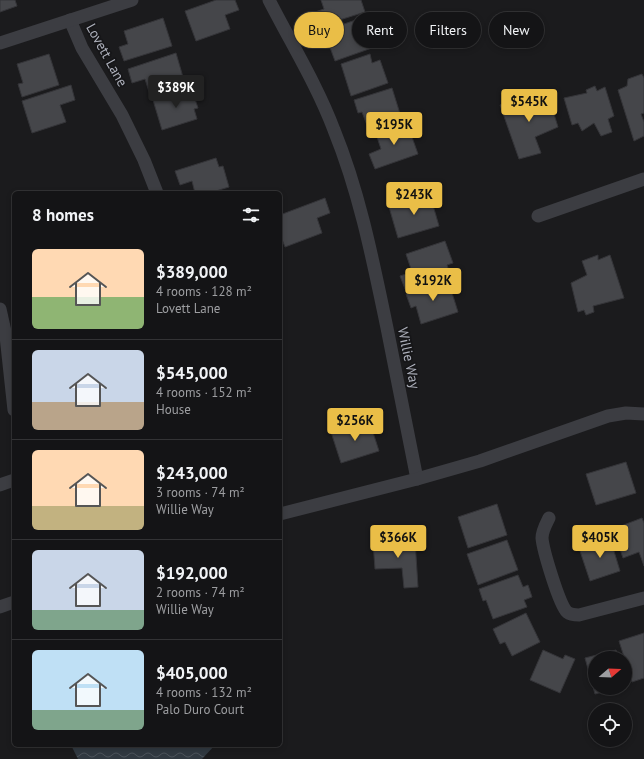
<!DOCTYPE html>
<html lang="en">
<head>
<meta charset="utf-8">
<style>
	:root { --surface:#141416; --page:#212123; --text:#f1f3f6; --muted:#9d9ea1; --line:#333335; --accent:#eabe47 }
	body { margin:0; font-family:"PT Sans",sans-serif; background:var(--page); color:var(--text); height:100vh; display:flex; flex-direction:column; font-size:15px; white-space:nowrap }
	* { box-sizing:border-box; margin:0 }
	p { font-size:13px; color:var(--muted) }
	.icon { flex:none; width:22px; height:22px; fill:none; stroke:currentColor; stroke-width:2; stroke-linecap:round; stroke-linejoin:round }
	.map { position:relative; flex:1; overflow:hidden }
	.details { position:absolute; left:12px; top:191px; width:270px; height:556px; display:flex; flex-direction:column; background:var(--surface); border-radius:6px; box-shadow:0 2px 6px #0003,0 0 0 1px var(--line) }
	.details>* { flex:none }
	.banner { position:absolute; left:294px; top:12px; width:290px; height:36px; display:flex; gap:8px }
	.needle { width:26px; rotate:71deg }
	.controls { position:absolute; left:588px; top:651px; display:grid; gap:8px }
	.controls a { display:grid; place-items:center; width:44px; height:44px; border-radius:50%; background:var(--surface); box-shadow:0 2px 6px #0003,0 0 0 1px var(--line); font-size:20px }
	.price { position:absolute; translate:-50% -34px; padding:0 9px; border-radius:4px; background:var(--accent); color:#111; font-size:13px; line-height:26px; filter:drop-shadow(0 1px 2px #0008) }
	.price::after { content:''; position:absolute; left:50%; top:24px; width:12px; height:9px; margin-left:-6px; background:inherit; clip-path:polygon(0 0,100% 0,50% 100%) }
	.price.selected { background:#222; color:#fff }
	ul { padding:0; list-style:none }
	li { display:flex; align-items:center; gap:12px; height:100px; padding:0 20px }
	li+li { border-top:1px solid var(--line) }
	li span { display:grid; place-items:center; flex:none; width:112px; height:80px; border-radius:6px; color:#555 }
	li>.icon { margin-inline-start:auto }
	span .icon { width:48px; height:48px; fill:#fffc; stroke-width:1 }
	li b { font-size:17px }
	h2 { display:flex; justify-content:space-between; align-items:center; height:48px; padding:0 20px; font-size:17px }
	.chip { padding:0 14px; border-radius:18px; background:var(--surface); box-shadow:0 2px 6px #0003,0 0 0 1px var(--line); font-size:14px; line-height:36px }
	.chip.selected { background:var(--accent); color:#111 }
	.map>svg:first-child { display:block }
	.water { fill:url(#water-waves) }
	.building { fill:#45464a; stroke:#353539 }
	.lines { fill:none; stroke-linecap:round; stroke-linejoin:round }
	.street { stroke:#3c3d42; stroke-width:13 }
	.labels { text-anchor:middle; dominant-baseline:central; stroke-width:3.5; stroke-linejoin:round; paint-order:stroke }
	.street-label { font-size:14px; fill:#aeb1bc; stroke:#161618 }
</style>
</head>
<body>
<div class="map">
<svg width="644" height="759" viewBox="0 0 644 759">
	<defs>
		<pattern id="water-waves" width="16" height="10" patternUnits="userSpaceOnUse"><rect width="16" height="10" fill="#313941"/><path d="M0 5q4-4 8 0t8 0" fill="none" stroke="#4c535a"/></pattern>
	</defs>
	<rect width="100%" height="100%" fill="#1b1b1d"/>
	<polygon class="water" points="71,745 215,745 202,759 78,759"/>
	<g class="building">
		<polygon points="0,0 15,0 17,6 0,12"/>
		<polygon points="216,0 235,0 239,10 225,15 230,29 196,41 185,11"/>
		<polygon points="321,0 361,0 365,12 317,27 312,13 324,9"/>
		<polygon points="370,15 373,24 379,22 386,43 335,61 324,31"/>
		<polygon points="163,18 172,46 124,61 119,47 128,44 124,31"/>
		<polygon points="176,53 185,84 150,95 145,79 132,83 128,69"/>
		<polygon points="49,54 59,85 22,97 18,84 23,83 17,64"/>
		<polygon points="370,54 372,63 380,60 388,83 351,96 341,64"/>
		<polygon points="642,74 644,78 644,113 641,114 644,122 644,136 634,141 618,90 627,86 628,79"/>
		<polygon points="71,85 75,100 60,105 66,122 32,133 22,101"/>
		<polygon points="595,86 597,91 605,87 614,116 608,119 612,132 601,136 594,123 582,131 578,123 572,125 564,98 587,93 586,90"/>
		<polygon points="191,87 198,108 194,109 197,119 162,130 153,100"/>
		<polygon points="392,88 401,117 368,128 362,112 358,113 354,100"/>
		<polygon points="534,93 539,101 549,98 558,127 535,137 541,153 519,159 500,105 510,100 511,105 519,102 521,97"/>
		<polygon points="407,123 418,154 375,169 369,154 381,149 376,134"/>
		<polygon points="216,158 219,167 223,166 229,187 209,193 195,193 192,181 180,185 175,171"/>
		<polygon points="430,195 439,226 398,238 389,207"/>
		<polygon points="325,198 330,213 317,218 322,233 285,247 280,234 280,215"/>
		<polygon points="445,241 453,263 447,265 450,274 405,289 400,276 412,272 406,254"/>
		<polygon points="598,255 598,260 610,255 624,298 593,306 594,312 586,315 584,310 578,312 571,283 587,275 582,261"/>
		<polygon points="448,280 458,312 421,324 416,306 411,308 406,294"/>
		<polygon points="369,420 379,451 341,463 331,432"/>
		<polygon points="626,462 636,493 596,505 586,474"/>
		<polygon points="497,504 507,535 468,548 458,517"/>
		<polygon points="642,518 644,523 644,566 639,552 623,558 613,529"/>
		<polygon points="610,538 620,571 590,581 579,548"/>
		<polygon points="415,540 418,587 404,588 402,568 375,569 373,542"/>
		<polygon points="507,540 518,570 478,585 467,554"/>
		<polygon points="518,575 523,587 528,585 532,597 524,600 527,607 493,619 486,600 483,601 479,589"/>
		<polygon points="526,613 540,642 512,656 505,642 500,644 493,629"/>
		<polygon points="644,633 644,678 632,682 619,641"/>
		<polygon points="543,650 563,659 565,655 575,659 560,693 530,680"/>
		<polygon points="616,650 619,658 595,658 595,688 610,688 611,690 595,694 585,658"/>
	</g>
	<g class="lines">
		<g class="street">
			<path d="M269 0C291 43 317 85 334 130 360 194 373 261 387 328 397 378 407 429 417 479"/>
			<polyline points="70,20 82,48 122,115 144,160 157,193"/>
			<polyline points="0,43 132,0"/>
			<polyline points="538,216 644,179"/>
			<polyline points="0,309 6,336 14,410"/>
			<polyline points="0,485 14,480"/>
			<polyline points="280,514 417,479 480,461 608,416 626,413 644,414"/>
			<path d="M549 518C546 524 542 531 542 538 543 550 559 604 567 612 571 615 575 615 579 615L644 598"/>
			<polyline points="0,607 14,602"/>
		</g>
	</g>
	<g class="labels">
		<g class="street-label">
			<text transform="translate(107 55) rotate(61)">Lovett Lane</text>
			<text transform="translate(409 358) rotate(78)">Willie Way</text>
		</g>
	</g>
</svg>
<div class="controls">
<a><svg class="needle" viewBox="-14 -14 28 28"><path d="M0-13l5 13h-10z" fill="#e53935"/><path d="M0 13l5-13h-10z" fill="#9d9ea1"/></svg></a>
<a><svg class="icon" aria-label="locate" viewBox="0 0 24 24"><circle cx="12" cy="12" r="6"/><path d="M12 2v4M12 18v4M2 12h4M18 12h4"/></svg></a>
</div>
<b class="price selected" style="left:176px;top:109px">$389K</b>
<b class="price" style="left:529px;top:123px">$545K</b>
<b class="price" style="left:394px;top:146px">$195K</b>
<b class="price" style="left:414px;top:216px">$243K</b>
<b class="price" style="left:433px;top:302px">$192K</b>
<b class="price" style="left:355px;top:442px">$256K</b>
<b class="price" style="left:398px;top:559px">$366K</b>
<b class="price" style="left:600px;top:559px">$405K</b>
<div class="banner">
<a class="chip selected">Buy</a>
<a class="chip">Rent</a>
<a class="chip">Filters</a>
<a class="chip">New</a>
</div>
<section class="details">
<h2>8 homes<svg class="icon" aria-label="filters" viewBox="0 0 24 24"><path d="M4 7h16M4 17h16"/><circle cx="9" cy="7" r="2"/><circle cx="15" cy="17" r="2"/></svg></h2>
<ul>
<li><span style="background:linear-gradient(#ffd9b3 60%,#8fb573 0)"><svg class="icon" aria-label="home" viewBox="0 0 24 24"><path d="M3 11l9-7 9 7M6 9v11h12V9"/></svg></span><div><b>$389,000</b><p>4 rooms · 128 m²</p><p>Lovett Lane</p></div></li>
<li><span style="background:linear-gradient(#c9d6e8 65%,#b9a48a 0)"><svg class="icon" aria-label="home" viewBox="0 0 24 24"><path d="M3 11l9-7 9 7M6 9v11h12V9"/></svg></span><div><b>$545,000</b><p>4 rooms · 152 m²</p><p>House</p></div></li>
<li><span style="background:linear-gradient(#ffd9b3 70%,#c2b280 0)"><svg class="icon" aria-label="home" viewBox="0 0 24 24"><path d="M3 11l9-7 9 7M6 9v11h12V9"/></svg></span><div><b>$243,000</b><p>3 rooms · 74 m²</p><p>Willie Way</p></div></li>
<li><span style="background:linear-gradient(#c9d6e8 75%,#7fa58c 0)"><svg class="icon" aria-label="home" viewBox="0 0 24 24"><path d="M3 11l9-7 9 7M6 9v11h12V9"/></svg></span><div><b>$192,000</b><p>2 rooms · 74 m²</p><p>Willie Way</p></div></li>
<li><span style="background:linear-gradient(#bfe0f5 75%,#7fa58c 0)"><svg class="icon" aria-label="home" viewBox="0 0 24 24"><path d="M3 11l9-7 9 7M6 9v11h12V9"/></svg></span><div><b>$405,000</b><p>4 rooms · 132 m²</p><p>Palo Duro Court</p></div></li>
</ul>
</section>
</div>
</body>
</html>
